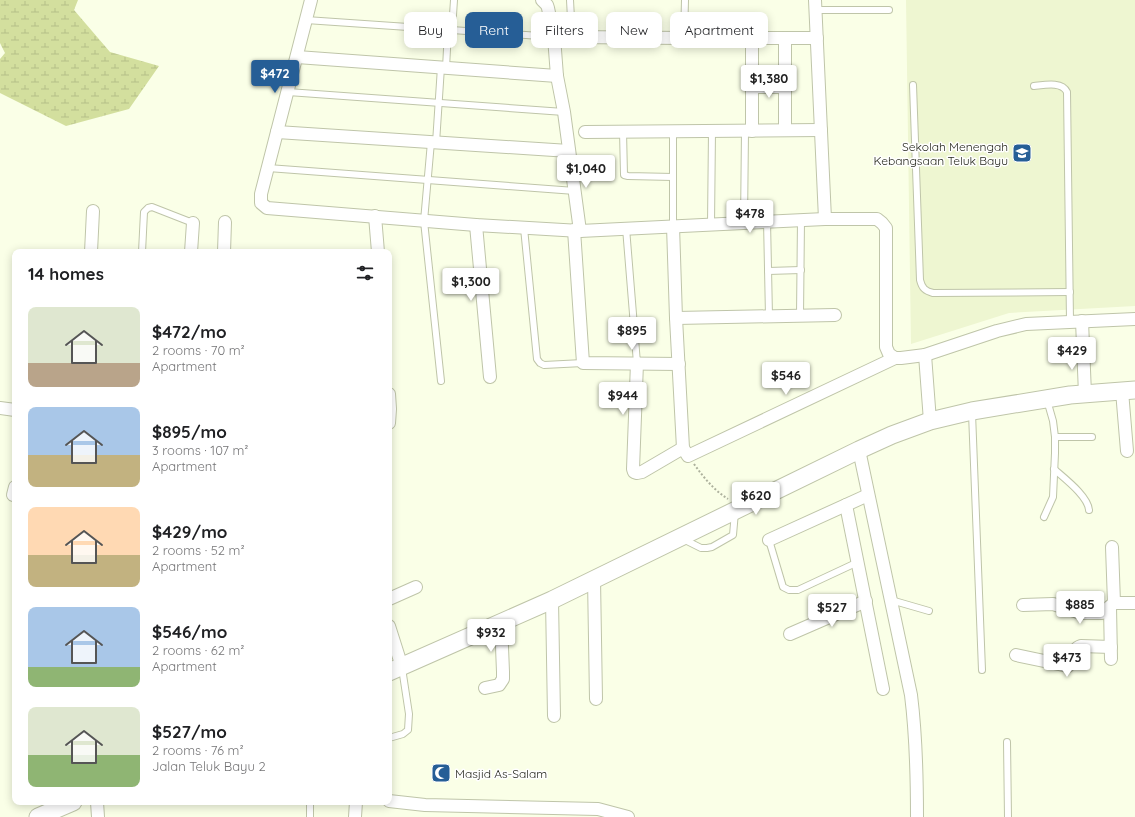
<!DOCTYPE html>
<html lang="en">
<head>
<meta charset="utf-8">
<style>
	:root { --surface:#fff; --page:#f6f6f6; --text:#202124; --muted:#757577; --accent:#265e96 }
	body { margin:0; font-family:Quicksand,sans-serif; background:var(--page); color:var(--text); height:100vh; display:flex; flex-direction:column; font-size:15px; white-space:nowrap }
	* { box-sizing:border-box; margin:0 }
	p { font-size:13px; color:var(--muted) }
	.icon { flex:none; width:22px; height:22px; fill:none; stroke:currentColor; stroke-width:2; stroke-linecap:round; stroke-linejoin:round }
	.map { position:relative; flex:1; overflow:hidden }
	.sheet { position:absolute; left:12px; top:249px; width:380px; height:556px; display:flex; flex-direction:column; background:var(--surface); border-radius:8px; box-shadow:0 2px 10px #0003 }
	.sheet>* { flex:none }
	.hud { position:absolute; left:404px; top:12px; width:380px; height:36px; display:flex; gap:8px }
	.price { position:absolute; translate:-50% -34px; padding:0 9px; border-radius:4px; background:#fff; color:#222; font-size:13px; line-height:26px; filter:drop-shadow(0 1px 2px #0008) }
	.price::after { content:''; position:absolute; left:50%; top:24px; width:12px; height:9px; margin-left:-6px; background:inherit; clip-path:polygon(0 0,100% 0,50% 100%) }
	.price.on { background:var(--accent); color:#fff }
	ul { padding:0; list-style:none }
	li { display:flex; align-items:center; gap:12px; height:100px; padding:0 16px }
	li span { display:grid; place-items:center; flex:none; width:112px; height:80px; border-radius:8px; color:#555 }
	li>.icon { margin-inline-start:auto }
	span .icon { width:48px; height:48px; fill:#fffc; stroke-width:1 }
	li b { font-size:17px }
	h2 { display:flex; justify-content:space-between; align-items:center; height:48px; padding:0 16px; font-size:17px }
	.tag { padding:0 14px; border-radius:8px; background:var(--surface); box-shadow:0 2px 10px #0003; font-size:14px; line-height:36px }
	.tag.on { background:var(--accent); color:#fff }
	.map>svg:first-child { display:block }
	.built { fill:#eef6d1 }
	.wetland { fill:url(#wetland-marsh) }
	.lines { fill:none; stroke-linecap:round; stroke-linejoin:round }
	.service-casing { stroke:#bfc5a9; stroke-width:8 }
	.minor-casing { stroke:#bfc5a9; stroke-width:14 }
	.secondary-casing { stroke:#bfc5a9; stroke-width:19 }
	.path { stroke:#adb19d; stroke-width:2; stroke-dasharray:2 2; stroke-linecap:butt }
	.service { stroke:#fff; stroke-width:6 }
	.minor { stroke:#fff; stroke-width:12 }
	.secondary { stroke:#fff; stroke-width:17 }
	.labels { text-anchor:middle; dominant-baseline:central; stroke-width:3; stroke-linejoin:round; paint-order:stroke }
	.poi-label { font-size:12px; fill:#25271c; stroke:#fff; text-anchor:end }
</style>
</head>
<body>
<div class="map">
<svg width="1135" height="817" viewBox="0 0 1135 817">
	<defs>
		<pattern id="wetland-marsh" width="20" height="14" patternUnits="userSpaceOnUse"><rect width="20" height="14" fill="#d3df9e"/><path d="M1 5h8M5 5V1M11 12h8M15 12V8" fill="none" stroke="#b5bf88"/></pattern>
	</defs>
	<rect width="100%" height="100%" fill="#faffe7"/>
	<polygon class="built" points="906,0 1135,0 1135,306 1009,313 911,344"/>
	<polygon class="wetland" points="0,0 78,0 74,10 110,52 159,66 129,109 66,126 0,93 0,59 5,53 0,43"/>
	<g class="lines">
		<g class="service-casing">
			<g id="service">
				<polyline points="570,0 572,37"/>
				<polyline points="816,10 889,10"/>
				<polyline points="306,20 554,37"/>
				<polyline points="452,30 454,0"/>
				<polyline points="684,38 685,0"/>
				<polyline points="446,68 448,30"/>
				<path d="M913 85 920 280C922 288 925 291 933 293L1070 292"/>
				<path d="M1034 86C1044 85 1062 81 1067 92L1070 321"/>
				<polyline points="288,92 564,112"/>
				<polyline points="623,131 624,175 628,176 673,177"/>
				<polyline points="673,131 673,226"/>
				<polyline points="431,142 424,221 441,381"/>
				<polyline points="436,143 441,67"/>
				<polyline points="268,168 575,191"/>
				<polyline points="767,221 769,316"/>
				<polyline points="744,223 745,131"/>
				<polyline points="711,224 712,131"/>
				<polyline points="524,228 537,359 540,363 544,365 583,363"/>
				<polyline points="626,228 637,363"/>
				<polyline points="142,252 144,212 148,208 152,207 193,223"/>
				<polyline points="768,271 801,270"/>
				<polyline points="800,316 801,220"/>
				<polyline points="972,413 982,670"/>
				<polyline points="1055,437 1092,437"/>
				<path d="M1054 469C1064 478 1088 496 1089 510"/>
				<polyline points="1044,517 1053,497 1055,453 1055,437 1053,421 1047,400"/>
				<polyline points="683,539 701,548 707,548 712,547 733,535 735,512"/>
				<polyline points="769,540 783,587 789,590 798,590 858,562"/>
				<polyline points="891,600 929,611"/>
				<polyline points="389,738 403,734 408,730 409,714 402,668"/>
				<polyline points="1007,742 1008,817"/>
				<polyline points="310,817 310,802"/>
			</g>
		</g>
		<g class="minor-casing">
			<g id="minor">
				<polyline points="311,0 261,194 261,203 267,208 476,225 580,231 825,219 877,219 882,223 886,228 886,347 889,354 895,358 901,358 925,355 997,331 1026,324 1135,319"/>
				<polyline points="542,0 547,5 548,8 554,37 557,76 564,112 580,231"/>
				<polyline points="815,0 825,219"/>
				<polyline points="572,37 684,38 817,38"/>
				<polyline points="752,38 752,131"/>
				<polyline points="785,38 785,130"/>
				<polyline points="297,57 557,76"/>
				<polyline points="752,87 785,87"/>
				<polyline points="277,132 569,151"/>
				<polyline points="585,132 821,130"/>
				<polyline points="375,216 378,252"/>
				<polyline points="476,225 490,377"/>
				<polyline points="673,226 676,318 683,448 688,456 895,358"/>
				<polyline points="574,230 583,363 679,364"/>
				<polyline points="91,252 93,211"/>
				<polyline points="191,252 193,223"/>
				<polyline points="224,252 225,222"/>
				<polyline points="676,318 835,315"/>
				<polyline points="1082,321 1085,394"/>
				<polyline points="925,355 930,421"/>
				<polyline points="637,363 633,469 634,472 637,473 642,472 683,448"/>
				<polyline points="1122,391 1127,451"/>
				<polyline points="389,394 390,409 389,423"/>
				<polyline points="0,408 15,410"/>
				<path d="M859 450 911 695C916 735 917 776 917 817"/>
				<polyline points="13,495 15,487"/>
				<polyline points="846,505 883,689"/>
				<polyline points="769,540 868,495"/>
				<polyline points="1112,547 1114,603"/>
				<polyline points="594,579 596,699"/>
				<polyline points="389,599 416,587"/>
				<polyline points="552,600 554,716"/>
				<polyline points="1023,605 1053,604 1081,613 1102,613 1114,603 1135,603"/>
				<polyline points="1110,607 1111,659"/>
				<polyline points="389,626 402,667"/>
				<polyline points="790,634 866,601"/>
				<path d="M1016 655 1068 666C1075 659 1071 649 1081 646L1111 647"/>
				<polyline points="485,688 499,685 503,679 503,672 501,622"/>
				<polyline points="389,801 425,805 598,809 628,817"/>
				<polyline points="97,802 98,817"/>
				<polyline points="355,817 356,802"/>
			</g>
		</g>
		<g class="secondary-casing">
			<g id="secondary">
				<polyline points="389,672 552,600 859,450 892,435 930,421 972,411 1070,395 1135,390"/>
				<polyline points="38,817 73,802"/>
			</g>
		</g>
		<path class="path" d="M694 464C704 478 714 490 728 499"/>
		<use href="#service" class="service"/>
		<use href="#minor" class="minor"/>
		<use href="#secondary" class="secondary"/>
	</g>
	<defs>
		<g id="school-square" transform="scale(1)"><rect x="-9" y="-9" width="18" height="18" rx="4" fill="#265e96" stroke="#fff"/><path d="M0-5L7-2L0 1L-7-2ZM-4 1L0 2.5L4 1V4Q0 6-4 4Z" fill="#fff"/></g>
		<g id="mosque-square" transform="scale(1)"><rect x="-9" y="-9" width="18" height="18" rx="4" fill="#265e96" stroke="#fff"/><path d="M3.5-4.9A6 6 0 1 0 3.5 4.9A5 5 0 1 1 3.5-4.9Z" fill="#fff"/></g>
	</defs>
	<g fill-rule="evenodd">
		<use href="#school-square" x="1022" y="153"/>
		<use href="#mosque-square" x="441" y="773"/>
	</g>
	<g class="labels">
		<g class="poi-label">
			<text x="1008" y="146">Sekolah Menengah<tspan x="1008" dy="14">Kebangsaan Teluk Bayu</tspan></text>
			<text x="455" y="773" text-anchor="start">Masjid As-Salam</text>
		</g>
	</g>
</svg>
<b class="price on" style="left:275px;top:94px">$472</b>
<b class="price" style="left:769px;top:99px">$1,380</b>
<b class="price" style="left:586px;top:189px">$1,040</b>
<b class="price" style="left:750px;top:234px">$478</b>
<b class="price" style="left:471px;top:302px">$1,300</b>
<b class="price" style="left:632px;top:351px">$895</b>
<b class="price" style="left:1072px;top:371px">$429</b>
<b class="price" style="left:786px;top:396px">$546</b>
<b class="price" style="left:623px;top:416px">$944</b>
<b class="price" style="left:756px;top:516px">$620</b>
<b class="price" style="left:1080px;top:625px">$885</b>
<b class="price" style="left:832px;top:628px">$527</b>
<b class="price" style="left:491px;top:653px">$932</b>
<b class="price" style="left:1067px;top:678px">$473</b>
<div class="hud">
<a class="tag">Buy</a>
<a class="tag on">Rent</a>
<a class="tag">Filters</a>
<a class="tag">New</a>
<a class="tag">Apartment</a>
</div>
<section class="sheet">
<h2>14 homes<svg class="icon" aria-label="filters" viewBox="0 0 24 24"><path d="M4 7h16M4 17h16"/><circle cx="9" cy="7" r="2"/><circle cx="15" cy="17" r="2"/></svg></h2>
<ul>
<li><span style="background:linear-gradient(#dfe7d0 70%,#b9a48a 0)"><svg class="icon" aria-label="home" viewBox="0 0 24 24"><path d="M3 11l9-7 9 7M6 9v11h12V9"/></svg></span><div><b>$472/mo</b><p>2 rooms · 70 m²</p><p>Apartment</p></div></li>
<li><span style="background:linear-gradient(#a9c7e8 60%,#c2b280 0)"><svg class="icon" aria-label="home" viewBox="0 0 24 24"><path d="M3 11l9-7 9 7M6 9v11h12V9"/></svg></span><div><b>$895/mo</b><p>3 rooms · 107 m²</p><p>Apartment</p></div></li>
<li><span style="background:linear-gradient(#ffd9b3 60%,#c2b280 0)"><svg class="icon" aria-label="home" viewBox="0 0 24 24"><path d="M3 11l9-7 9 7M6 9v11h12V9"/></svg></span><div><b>$429/mo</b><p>2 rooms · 52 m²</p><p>Apartment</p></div></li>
<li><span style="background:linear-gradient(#a9c7e8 75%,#8fb573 0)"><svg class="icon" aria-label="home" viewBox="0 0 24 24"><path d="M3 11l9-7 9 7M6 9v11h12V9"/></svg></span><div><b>$546/mo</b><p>2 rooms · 62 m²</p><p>Apartment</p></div></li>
<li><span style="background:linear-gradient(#dfe7d0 60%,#8fb573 0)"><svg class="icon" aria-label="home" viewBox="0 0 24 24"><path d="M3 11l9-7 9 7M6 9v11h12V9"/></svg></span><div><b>$527/mo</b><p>2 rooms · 76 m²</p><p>Jalan Teluk Bayu 2</p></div></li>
</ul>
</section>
</div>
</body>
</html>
